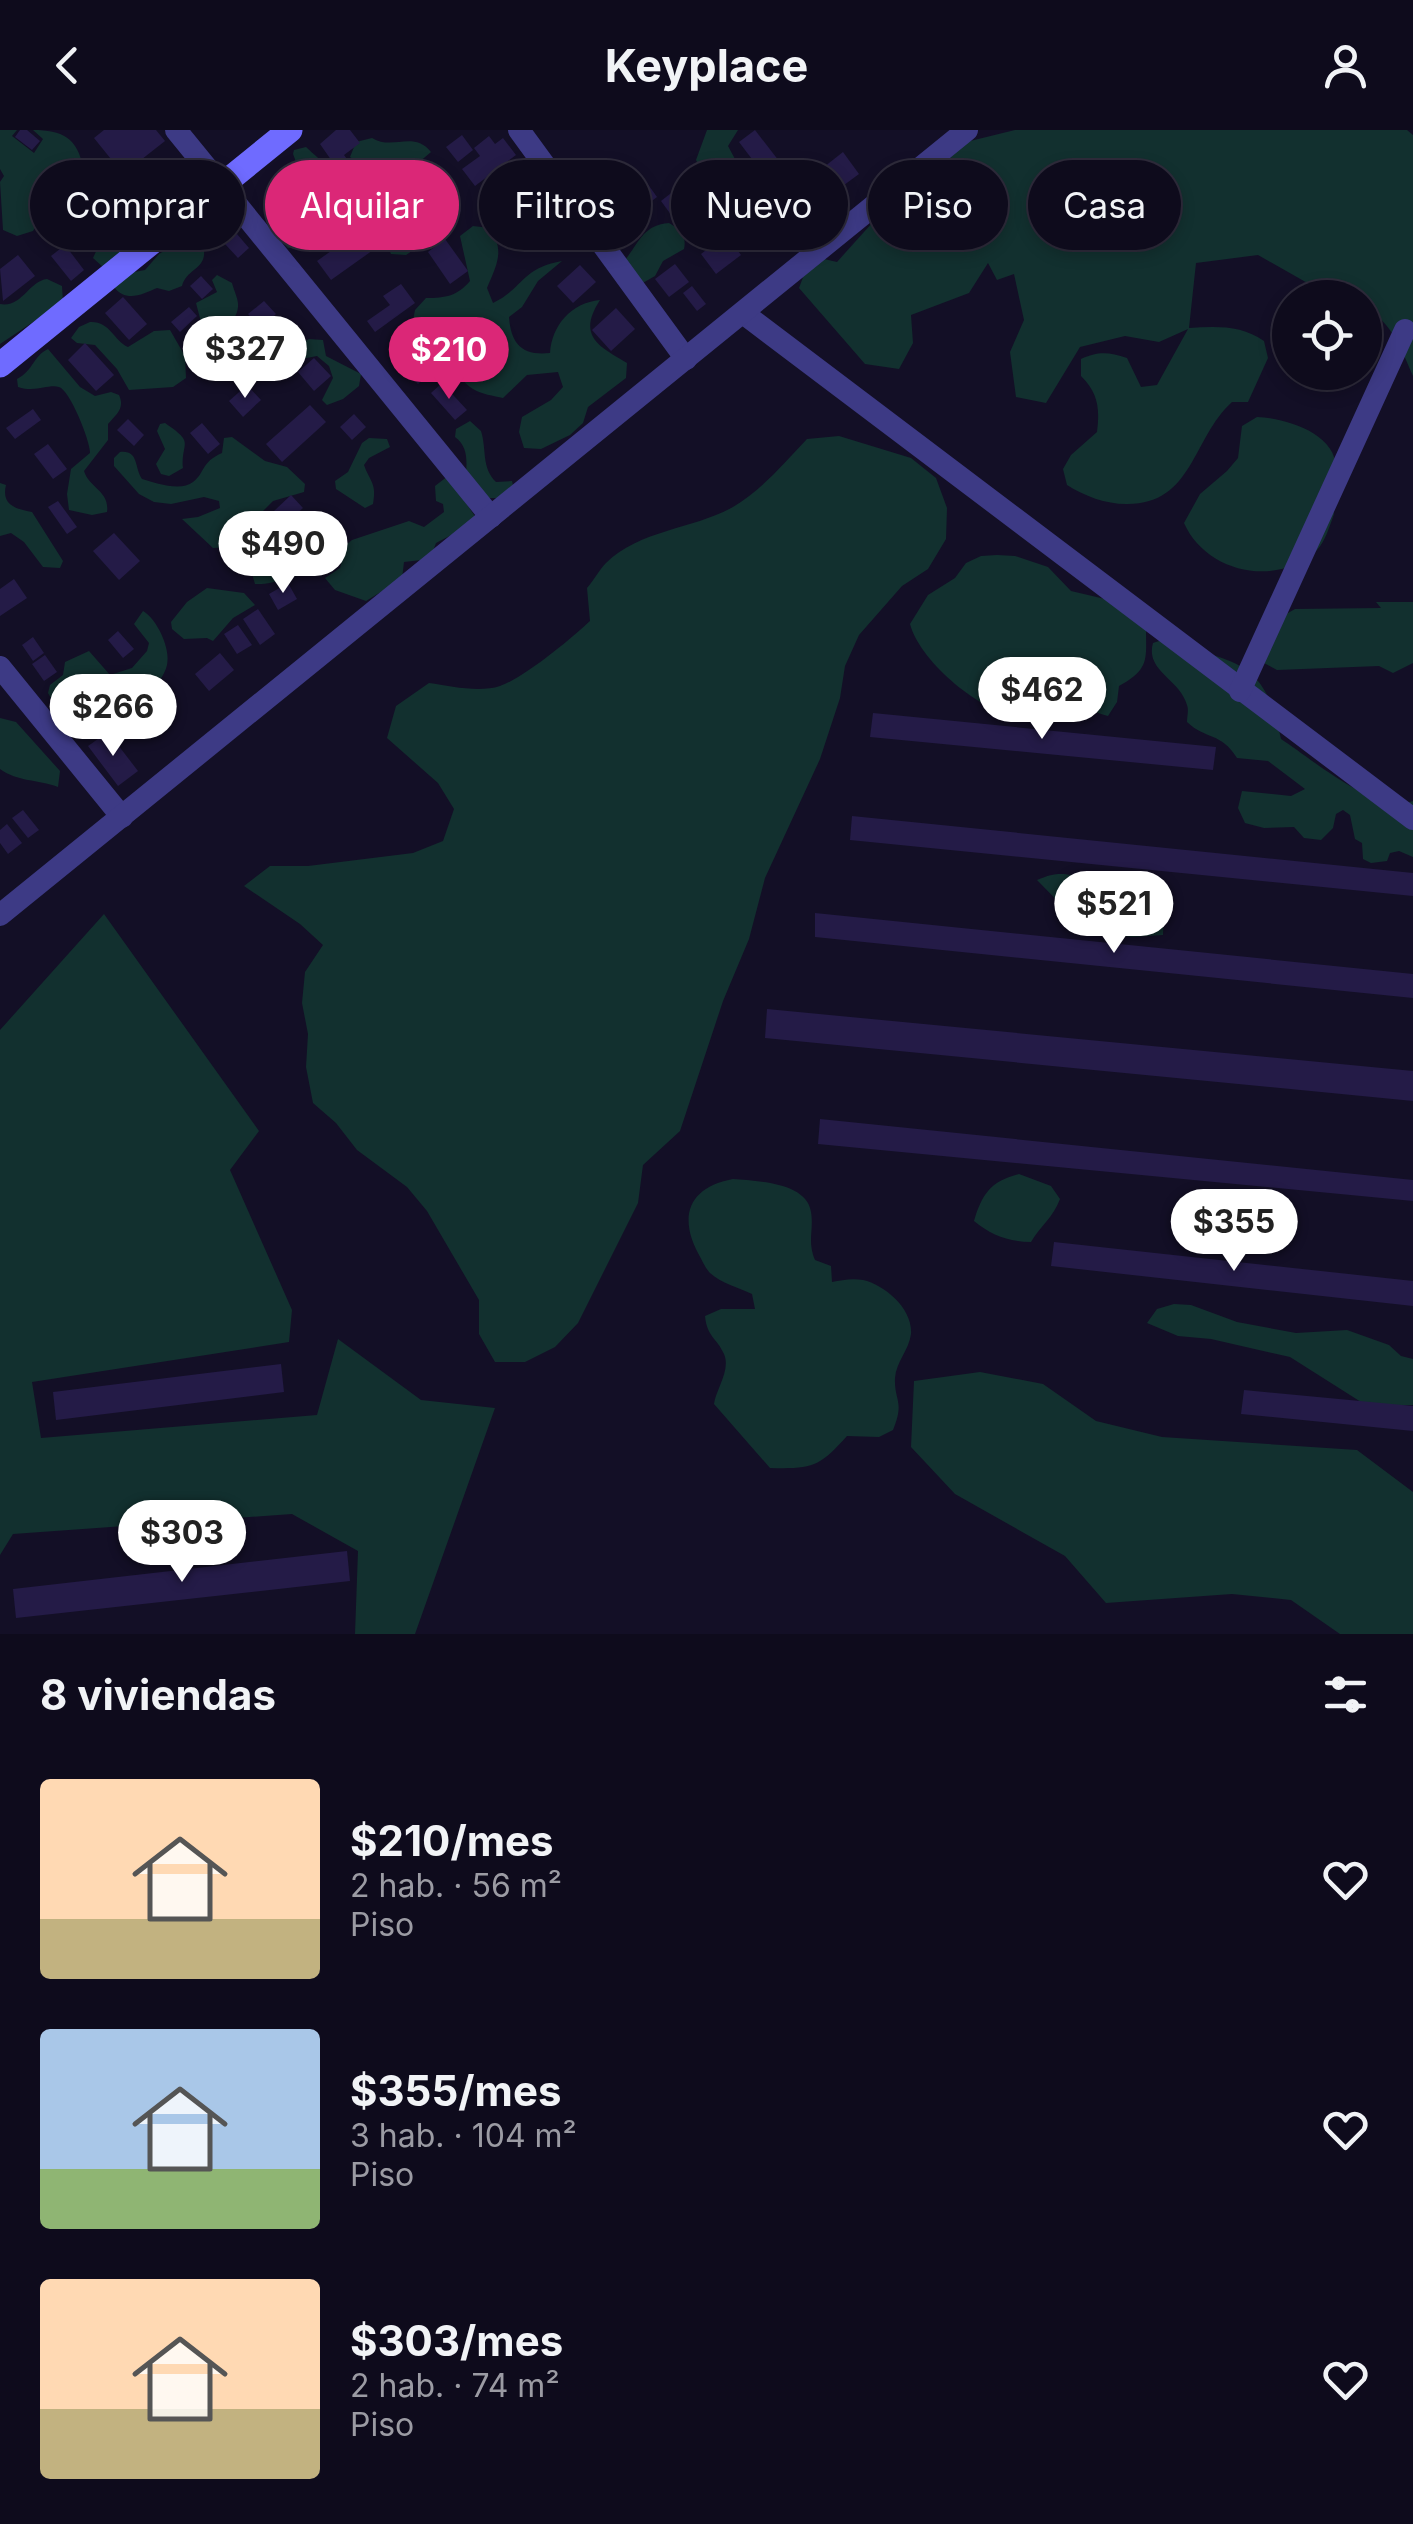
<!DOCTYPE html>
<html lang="es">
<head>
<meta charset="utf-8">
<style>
	:root { --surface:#0e0b1c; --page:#171425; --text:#f1f3f6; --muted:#9b9ba3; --line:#2e2b3b; --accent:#db2777 }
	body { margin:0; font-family:Inter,sans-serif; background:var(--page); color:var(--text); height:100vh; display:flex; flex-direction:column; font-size:38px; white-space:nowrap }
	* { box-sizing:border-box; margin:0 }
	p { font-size:32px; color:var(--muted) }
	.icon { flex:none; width:55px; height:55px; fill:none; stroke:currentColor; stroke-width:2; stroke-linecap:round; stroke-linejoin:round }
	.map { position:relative; height:1504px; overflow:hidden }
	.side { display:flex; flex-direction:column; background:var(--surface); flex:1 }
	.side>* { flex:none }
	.banner { position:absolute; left:30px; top:30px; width:1355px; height:90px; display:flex; gap:20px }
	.fabs { position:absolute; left:1272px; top:150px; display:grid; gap:20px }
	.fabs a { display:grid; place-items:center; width:110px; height:110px; border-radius:50%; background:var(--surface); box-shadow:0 5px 15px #0003,0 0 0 2px var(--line); font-size:50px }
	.price { position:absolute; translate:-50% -85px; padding:0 22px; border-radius:35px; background:#fff; color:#222; font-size:32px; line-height:65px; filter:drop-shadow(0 2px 5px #0008) }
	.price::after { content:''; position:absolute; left:50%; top:60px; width:30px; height:22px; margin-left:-15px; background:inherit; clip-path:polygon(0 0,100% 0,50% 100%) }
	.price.current { background:var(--accent); color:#fff }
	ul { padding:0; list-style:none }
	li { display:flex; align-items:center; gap:30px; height:250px; padding:0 40px }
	li span { display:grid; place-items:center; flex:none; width:280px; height:200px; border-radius:10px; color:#555 }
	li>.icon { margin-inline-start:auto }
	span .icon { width:120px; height:120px; fill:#fffc; stroke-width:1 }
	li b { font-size:42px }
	h2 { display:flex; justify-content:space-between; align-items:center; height:120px; padding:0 40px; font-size:42px }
	.tag { padding:0 35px; border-radius:45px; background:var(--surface); box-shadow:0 5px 15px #0003,0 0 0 2px var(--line); font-size:35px; line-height:90px }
	.tag.current { background:var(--accent); color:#fff }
	header { display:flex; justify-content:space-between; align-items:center; height:130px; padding:0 40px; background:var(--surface); font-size:45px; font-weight:700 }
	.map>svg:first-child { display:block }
	.green { fill:#12302f }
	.building { fill:#241b47 }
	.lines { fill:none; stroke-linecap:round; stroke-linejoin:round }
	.minor { stroke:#3d3a85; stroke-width:22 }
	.secondary { stroke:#6f6bff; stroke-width:25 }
</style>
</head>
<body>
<header><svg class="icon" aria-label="back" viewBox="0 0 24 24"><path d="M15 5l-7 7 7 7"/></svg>Keyplace<svg class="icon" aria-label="person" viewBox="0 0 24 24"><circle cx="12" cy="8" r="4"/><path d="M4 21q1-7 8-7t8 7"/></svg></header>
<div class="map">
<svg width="1413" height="1504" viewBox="0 0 1413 1504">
	<rect width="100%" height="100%" fill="#130f26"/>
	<g class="green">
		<path d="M0 0H17L12 6 34 23 43 9 33 0C62 0 78 8 83 38L57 60 33 101 17 106 3 100 0 52 4 46 0 39Z"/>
		<polygon points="707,0 738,0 728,16 743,44 737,75 710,58 696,30"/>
		<path d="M1015 0H1407L1413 5V246C1402 221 1392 191 1365 179V168L1332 167 1258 125 1196 133 1189 198C1216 196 1242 195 1264 211L1268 228 1248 272H1232C1192 308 1193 375 1126 374 1106 374 1084 366 1067 355L1063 339 1071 325 1097 302C1100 278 1098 263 1081 246V229C1098 221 1109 222 1127 228L1141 257 1157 255 1188 199 1159 212 1125 206 1080 217 1046 273 1016 267 1010 222 1024 190 1014 144 997 150 988 133 969 163 911 185 913 213 899 239 865 234 799 158 811 126 837 132 900 62 958 14Z"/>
		<path d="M372 8C393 21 413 0 431 22L418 33 425 47 405 61H389L387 69C395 79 406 79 414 88L411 96 412 121 406 125 391 124 379 98 356 83 349 70 358 40 357 32 350 27 356 12Z"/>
		<path d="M306 17C320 31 343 44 337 67L318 69 303 50 293 24 294 20Z"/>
		<polygon points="164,69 171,71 165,77 162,93 103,137 93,128 99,115 114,108 126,87"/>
		<polygon points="302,87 313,88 332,104 332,119 316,121 304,116 288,118 273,104 276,98 297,94"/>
		<path d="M669 93C680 99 687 106 684 119L663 131 655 146 641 154 624 131C639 114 642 95 669 93Z"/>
		<path d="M473 96 490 98C505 121 497 134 487 158L493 173C523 159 521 138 562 131L538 151 522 177 509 187C511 214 522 226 550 223 552 195 571 173 600 170 577 206 598 216 627 233L626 248 588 277 583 293 570 305 541 319 524 318 519 302 522 287 551 270 563 257 558 242 527 245 503 268C494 266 481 264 473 259 446 241 459 212 419 205L412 196 415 180 426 168C446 168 457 166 470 151L460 106Z"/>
		<path d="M189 106 201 109C213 140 187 136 182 156L169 161 157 158C143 164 126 173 114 157L129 143 145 140 159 124Z"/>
		<path d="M217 145 232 153C234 161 239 170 238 177 236 198 209 207 192 203L201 192 196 173 217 162 212 150Z"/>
		<path d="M47 149 62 156 63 172 0 214V174C22 178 29 151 47 149Z"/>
		<path d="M90 192C110 191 113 210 128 217L154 201 170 200 185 226 186 248 173 257 129 260 117 239 95 215 77 213 71 208 79 197Z"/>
		<polygon points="309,209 323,210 326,226 361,244 359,256 343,269 327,275 322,270 333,248 329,236 317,226 291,231 295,216"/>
		<path d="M48 219 80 257 95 266 111 262 119 265C125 278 117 284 108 294V310L84 341C89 358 110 361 107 382L92 385 69 380 67 364 71 339 90 323C91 313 70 260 59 257 48 254 36 263 18 257L17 249C34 240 33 226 48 219Z"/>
		<path d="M1257 287C1285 288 1336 303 1336 338 1337 359 1326 362 1334 384 1330 395 1325 412 1317 420 1277 458 1206 443 1184 393L1200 364 1227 341 1238 328 1242 296Z"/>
		<path d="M470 291 481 301C487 320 481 337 496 352L512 351 514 360 501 368H483L466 351C466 334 470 318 455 307L456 299Z"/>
		<path d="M165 293C196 314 181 311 183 338L169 346 161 344 156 334 165 319 157 301 160 294Z"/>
		<path d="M839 306 911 328 936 348 947 378 946 409 928 439 902 456 859 505 845 536 840 568 820 629 765 748 749 809 723 871 680 1001 643 1035 638 1073 578 1193 555 1217 525 1232H495L479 1204V1170L427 1081 407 1057 357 1020 336 993 313 973 306 937 308 904 302 873 305 842 323 815 300 794 244 756 270 736H308L413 723 443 711 454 679 438 653 387 608 396 576 429 553C450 556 479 563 500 556 524 548 572 508 590 491L587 458C594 450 599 440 606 433 639 400 694 399 733 377 762 360 784 333 807 309Z"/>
		<path d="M232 307 265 331 287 337 305 354 304 362 273 371 261 383C252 414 273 424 301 423L306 430C299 446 273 455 255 454L248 431 236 417 213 418 182 389 198 387 220 378 219 371 204 367 171 374 154 372 139 364 114 336V328L120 322C139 320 134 337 142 349 155 353 181 362 193 352 206 342 200 333 222 323L224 308Z"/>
		<path d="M369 308 387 309 390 317 369 328 364 335C370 352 377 353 373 374L365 378 336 359 335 351 348 342 362 313Z"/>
		<polygon points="448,346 478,391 436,413 430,429 404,432 402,449 366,471 335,460 325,448 340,438 346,415 352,410 409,391 424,397 444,382 443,374 436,371 435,356"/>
		<path d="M0 353 6 355C1 375 16 379 32 382L63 431 60 438 43 437 24 412 11 403 0 406Z"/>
		<path d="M997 425 1015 426 1048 437 1071 461 1105 469 1146 498C1146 529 1150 539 1119 556L1117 572 1108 586C1091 582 1079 571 1063 565L1042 590C997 597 921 536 910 494L928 465 955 448 966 433 981 426Z"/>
		<polygon points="207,458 244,463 255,475 233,488 213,511 207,508 184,509 172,499 171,492 187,472"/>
		<polygon points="1376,472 1413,472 1413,533 1393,543 1379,536 1277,540 1264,533 1281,487 1295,479 1381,478"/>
		<path d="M143 481C157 489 171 519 167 535 165 545 155 557 149 565L134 569 110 558 78 551 52 570 48 563 50 555 63 545 65 532 89 521 110 545 132 538 147 521 149 513 134 494Z"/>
		<path d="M1162 510C1235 534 1264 526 1281 609 1312 629 1378 686 1413 671V727L1399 721 1390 723 1387 731 1371 733 1363 729 1362 713 1355 709 1350 685 1343 680 1336 684 1333 698 1321 710 1304 708 1294 697 1264 698 1245 693 1238 678 1242 661 1291 666 1305 659 1268 631 1237 628C1221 602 1206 610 1187 592 1187 586 1189 580 1187 575 1180 549 1145 541 1153 513Z"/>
		<path d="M0 588 16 592 60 641 58 657C37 649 18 652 0 639Z"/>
		<path d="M1120 742 1169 757C1170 774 1163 788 1163 805L1133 807 1102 804 1085 799 1037 750C1060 740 1065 745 1086 747 1097 748 1110 744 1120 742Z"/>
		<polygon points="104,784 259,1001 230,1040 292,1180 289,1212 32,1252 41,1308 317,1285 338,1209 421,1270 495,1278 415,1504 355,1504 358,1421 292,1384 13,1404 0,1425 0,900"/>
		<path d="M1019 1044 1051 1056 1060 1069C1053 1088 1041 1095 1031 1112 1009 1112 991 1105 974 1091 982 1064 991 1051 1019 1044Z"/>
		<path d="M733 1049C756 1051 807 1052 811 1082 814 1101 807 1110 815 1130L831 1136 832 1152C842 1150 852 1148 863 1150 885 1155 913 1179 911 1204 909 1220 896 1232 895 1248 894 1271 905 1271 893 1300L879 1307 847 1306C819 1337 813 1339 770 1338L714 1274C716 1259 731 1240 724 1224 717 1208 707 1207 705 1186L721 1179H755L752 1164C739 1158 721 1153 710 1143 705 1138 702 1130 698 1123 678 1085 690 1057 733 1049Z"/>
		<polygon points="1174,1174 1191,1175 1237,1192 1296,1203 1347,1200 1389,1215 1401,1226 1413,1229 1413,1275 1376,1276 1361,1272 1290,1227 1211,1209 1178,1206 1147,1193 1157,1179"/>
		<polygon points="980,1242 1043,1254 1096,1291 1162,1307 1357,1320 1413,1362 1413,1504 1340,1504 1291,1470 1232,1464 1106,1473 1065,1426 955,1364 911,1317 914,1251"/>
	</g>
	<g class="building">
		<polygon points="20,0 27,0 40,11 32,20 15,7"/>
		<polygon points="104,0 156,0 165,11 123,44 94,8"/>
		<polygon points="336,0 350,0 360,13 344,25 354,39 343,47 320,14"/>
		<polygon points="755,0 796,53 780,66 739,12"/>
		<polygon points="462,5 473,20 458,32 446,17"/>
		<polygon points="489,6 495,14 503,8 516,25 475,56 462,39 480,26 474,18"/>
		<polygon points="843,22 859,44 840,58 824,37"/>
		<polygon points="614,41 639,73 614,92 589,60"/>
		<polygon points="155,44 164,56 145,71 136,60"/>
		<polygon points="647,53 657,67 644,77 633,63"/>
		<polygon points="684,53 704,79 680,97 661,71"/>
		<polygon points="105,64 120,83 73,120 54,97 78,78 82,83"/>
		<polygon points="450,65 461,81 437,97 426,81"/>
		<polygon points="344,76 357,95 338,109 325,90"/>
		<polygon points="369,94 383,113 331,150 317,131"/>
		<polygon points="237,104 249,118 238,128 225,114"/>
		<polygon points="726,105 741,125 716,144 701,124"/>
		<polygon points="445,109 468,141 450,154 428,122"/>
		<polygon points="65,115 84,140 71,151 51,126"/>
		<polygon points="18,125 35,146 3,171 0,139"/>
		<polygon points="675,134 689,152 669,167 655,149"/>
		<polygon points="580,135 596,152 573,173 557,156"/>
		<polygon points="201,146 213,159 202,169 190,156"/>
		<polygon points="401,154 415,173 375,202 367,191 390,175 383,166"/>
		<polygon points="692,156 706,174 697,181 683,163"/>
		<polygon points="123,167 147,194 129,210 105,183"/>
		<polygon points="264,171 276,184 260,198 248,184"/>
		<polygon points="189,177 197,186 180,202 171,192"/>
		<polygon points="616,178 635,199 611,221 592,200"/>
		<polygon points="217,206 235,226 214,245 196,225"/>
		<polygon points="85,213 114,245 96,261 68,230"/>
		<polygon points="430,217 443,231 418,254 405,240"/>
		<polygon points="314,228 331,246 314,261 298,242"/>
		<polygon points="442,253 467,280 455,290 431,263"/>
		<polygon points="247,255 261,270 243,287 229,271"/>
		<polygon points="310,275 326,292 282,332 266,314"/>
		<polygon points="33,279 41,290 15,309 6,298"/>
		<polygon points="354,284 366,297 352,310 340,297"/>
		<polygon points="128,289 144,305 134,316 117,300"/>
		<polygon points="202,293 220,314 208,324 190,303"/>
		<polygon points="48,314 67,339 53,349 34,324"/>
		<polygon points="291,365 303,378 286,393 274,381"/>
		<polygon points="58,371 77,397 67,404 48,377"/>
		<polygon points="114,403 140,431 119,450 93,421"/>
		<polygon points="14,449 27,468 0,486 0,459"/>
		<polygon points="288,453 297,469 278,480 269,464"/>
		<polygon points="258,479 275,504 260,515 243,489"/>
		<polygon points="238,495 252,515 237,524 224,504"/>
		<polygon points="118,501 134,519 123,528 108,510"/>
		<polygon points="33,507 44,523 33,531 22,515"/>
		<polygon points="220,523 234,540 209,561 195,544"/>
		<polygon points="45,525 57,542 44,551 32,534"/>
		<polygon points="80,560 90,574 76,584 66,571"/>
		<polygon points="873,583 1216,617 1213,640 870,607"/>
		<polygon points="108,602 138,641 118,656 88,616"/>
		<polygon points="23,680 39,700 28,708 12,688"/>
		<polygon points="852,686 1413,743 1413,766 850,710"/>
		<polygon points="7,694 22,713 8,724 0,713 0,700"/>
		<polygon points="815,783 1413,844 1413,868 815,807"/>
		<polygon points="767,879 1413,941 1413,971 765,908"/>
		<polygon points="820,989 1413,1050 1413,1071 818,1014"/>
		<polygon points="1054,1112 1413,1151 1413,1176 1051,1136"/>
		<polygon points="281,1234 284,1262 56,1290 53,1262"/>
		<polygon points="1244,1260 1413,1276 1413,1301 1241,1284"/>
		<polygon points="347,1421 350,1451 16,1488 13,1459"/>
	</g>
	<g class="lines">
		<g class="minor">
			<polyline points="176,0 491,387"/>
			<polyline points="519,0 686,229"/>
			<polyline points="743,183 1413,689"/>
			<polyline points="0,537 122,687"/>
			<polyline points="1240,561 1405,200"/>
			<polyline points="0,785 967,0"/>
		</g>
		<polyline class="secondary" points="0,235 290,0"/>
	</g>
</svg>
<div class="fabs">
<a><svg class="icon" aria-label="locate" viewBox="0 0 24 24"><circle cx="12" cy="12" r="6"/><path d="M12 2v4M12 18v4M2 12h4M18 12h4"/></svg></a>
</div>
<b class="price" style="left:245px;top:271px">$327</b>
<b class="price current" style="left:449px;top:272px">$210</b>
<b class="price" style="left:283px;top:466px">$490</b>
<b class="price" style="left:1042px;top:612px">$462</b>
<b class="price" style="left:113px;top:629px">$266</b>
<b class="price" style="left:1114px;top:826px">$521</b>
<b class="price" style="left:1234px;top:1144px">$355</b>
<b class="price" style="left:182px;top:1455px">$303</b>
<div class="banner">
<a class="tag">Comprar</a>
<a class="tag current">Alquilar</a>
<a class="tag">Filtros</a>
<a class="tag">Nuevo</a>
<a class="tag">Piso</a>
<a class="tag">Casa</a>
</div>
</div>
<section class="side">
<h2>8 viviendas<svg class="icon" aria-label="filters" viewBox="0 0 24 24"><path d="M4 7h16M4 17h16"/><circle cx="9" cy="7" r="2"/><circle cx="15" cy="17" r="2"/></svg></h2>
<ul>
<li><span style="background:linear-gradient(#ffd9b3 70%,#c2b280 0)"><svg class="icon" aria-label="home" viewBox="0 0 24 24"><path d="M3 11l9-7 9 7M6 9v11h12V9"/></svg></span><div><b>$210/mes</b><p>2 hab. · 56 m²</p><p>Piso</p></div><svg class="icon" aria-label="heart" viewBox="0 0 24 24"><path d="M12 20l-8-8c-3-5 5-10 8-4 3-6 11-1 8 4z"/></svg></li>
<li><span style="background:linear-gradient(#a9c7e8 70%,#8fb573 0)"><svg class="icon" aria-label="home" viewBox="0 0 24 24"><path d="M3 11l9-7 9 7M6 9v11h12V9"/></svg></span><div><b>$355/mes</b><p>3 hab. · 104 m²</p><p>Piso</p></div><svg class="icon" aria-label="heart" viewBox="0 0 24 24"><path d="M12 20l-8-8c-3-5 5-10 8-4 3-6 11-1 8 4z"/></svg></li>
<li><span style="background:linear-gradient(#ffd9b3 65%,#c2b280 0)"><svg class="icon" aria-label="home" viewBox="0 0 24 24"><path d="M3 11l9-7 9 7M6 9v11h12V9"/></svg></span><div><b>$303/mes</b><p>2 hab. · 74 m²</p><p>Piso</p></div><svg class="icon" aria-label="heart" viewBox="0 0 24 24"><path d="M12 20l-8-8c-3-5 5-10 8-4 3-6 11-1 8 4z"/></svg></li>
</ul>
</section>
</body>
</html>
